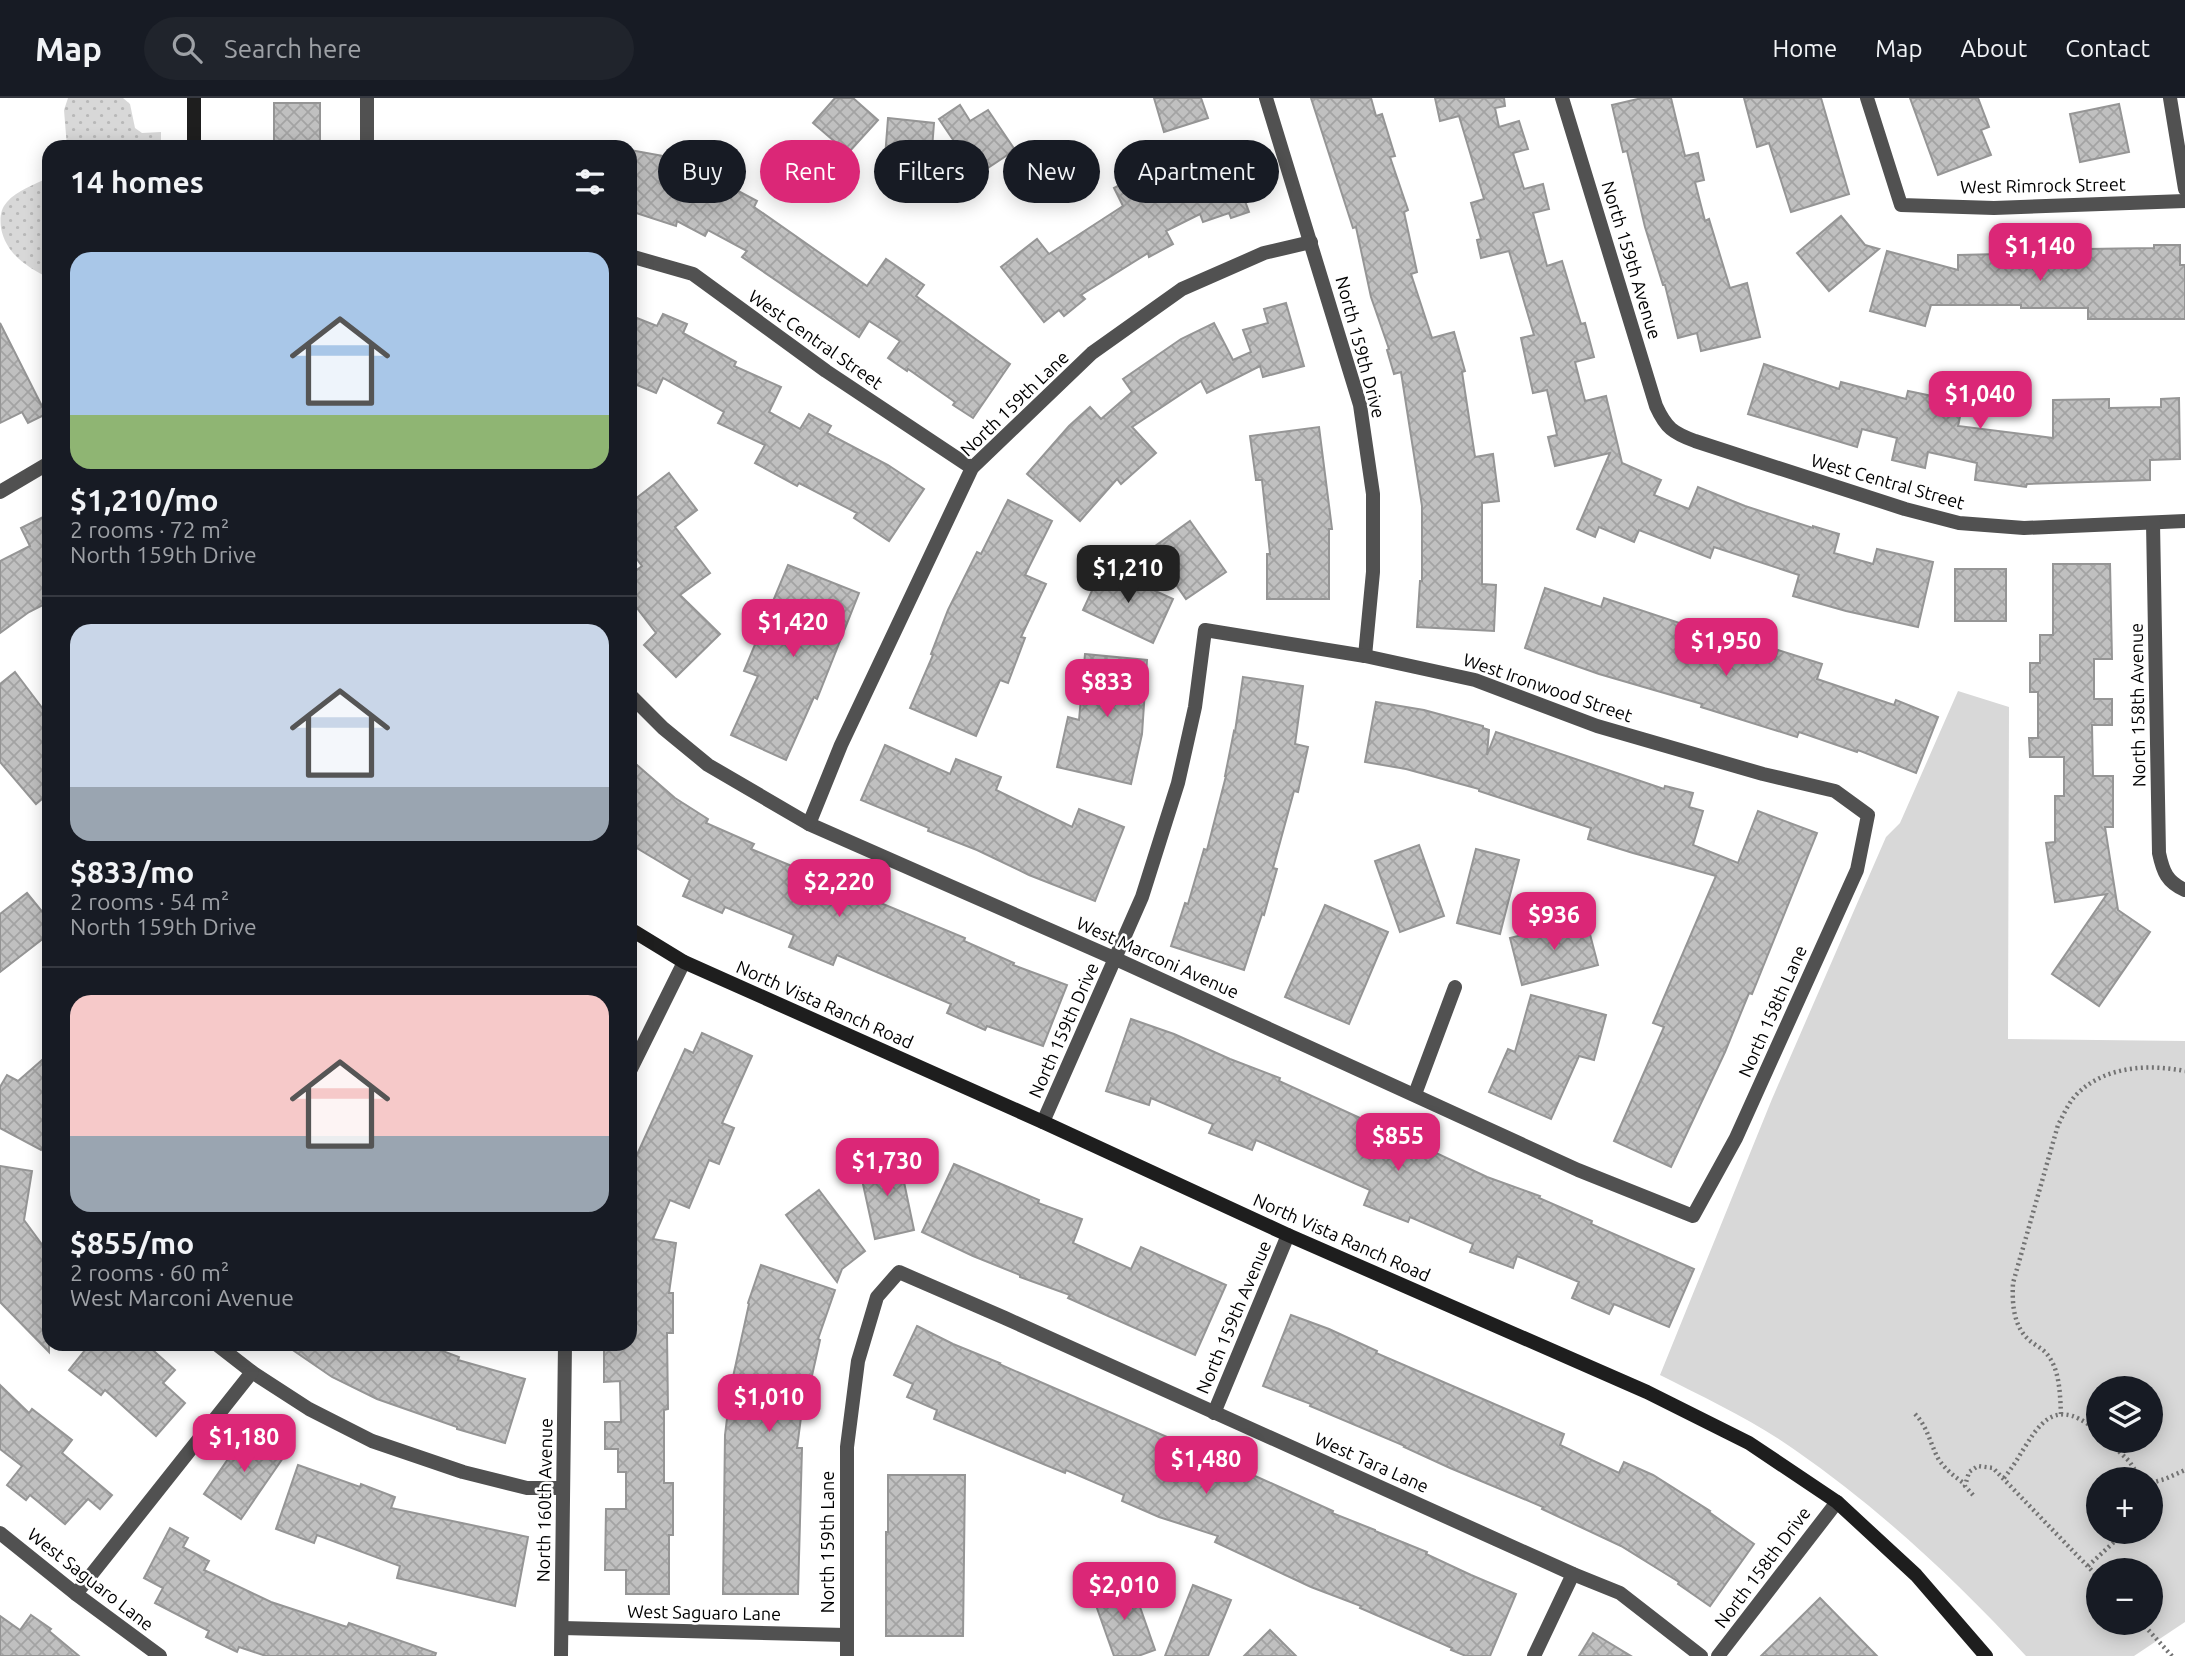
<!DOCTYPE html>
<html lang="en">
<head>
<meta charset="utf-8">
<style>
	:root { --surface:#171b24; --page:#20242c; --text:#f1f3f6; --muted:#9ea1a6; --line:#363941; --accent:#db2777 }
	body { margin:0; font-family:Ubuntu,sans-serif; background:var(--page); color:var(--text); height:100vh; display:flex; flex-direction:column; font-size:26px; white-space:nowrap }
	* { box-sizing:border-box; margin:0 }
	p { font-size:23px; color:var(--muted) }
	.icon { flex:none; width:38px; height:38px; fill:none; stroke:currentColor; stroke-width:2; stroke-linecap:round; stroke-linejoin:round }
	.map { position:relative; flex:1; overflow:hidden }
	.panel { position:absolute; left:42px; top:42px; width:595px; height:1211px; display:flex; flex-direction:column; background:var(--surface); border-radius:21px; box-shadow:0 4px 18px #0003 }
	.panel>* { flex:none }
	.guide { position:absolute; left:658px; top:42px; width:665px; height:63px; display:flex; gap:14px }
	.buttons { position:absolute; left:2086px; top:1278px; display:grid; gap:14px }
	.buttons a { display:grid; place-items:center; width:77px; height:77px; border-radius:50%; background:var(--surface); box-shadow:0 4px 18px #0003; font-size:35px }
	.price { position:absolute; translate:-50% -60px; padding:0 16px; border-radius:14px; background:var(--accent); color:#fff; font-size:23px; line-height:46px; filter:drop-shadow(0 2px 4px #0008) }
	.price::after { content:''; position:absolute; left:50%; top:42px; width:21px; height:16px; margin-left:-10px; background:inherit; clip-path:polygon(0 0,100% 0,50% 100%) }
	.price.on { background:#222; color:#fff }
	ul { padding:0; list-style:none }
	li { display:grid; align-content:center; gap:14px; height:371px; padding:0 28px }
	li+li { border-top:2px solid var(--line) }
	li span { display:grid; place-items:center; height:217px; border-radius:21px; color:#555 }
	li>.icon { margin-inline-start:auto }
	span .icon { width:126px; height:126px; fill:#fffc; stroke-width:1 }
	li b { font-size:30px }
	h2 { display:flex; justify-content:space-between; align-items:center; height:84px; padding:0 28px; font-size:30px }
	.chip { padding:0 24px; border-radius:32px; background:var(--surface); box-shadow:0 4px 18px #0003; font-size:24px; line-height:63px }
	.chip.on { background:var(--accent); color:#fff }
	header { display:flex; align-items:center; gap:42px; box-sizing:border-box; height:98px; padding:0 35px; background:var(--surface); border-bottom:2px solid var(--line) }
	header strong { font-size:33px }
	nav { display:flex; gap:38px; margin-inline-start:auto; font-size:24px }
	.search { width:490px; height:63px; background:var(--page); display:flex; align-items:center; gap:18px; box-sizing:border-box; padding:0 24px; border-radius:38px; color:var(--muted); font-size:26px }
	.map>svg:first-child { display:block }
	.grass { fill:url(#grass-dots) }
	.park { fill:#d8d8d8; fill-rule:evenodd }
	.building { fill:url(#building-cross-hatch); stroke:#959595; stroke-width:2 }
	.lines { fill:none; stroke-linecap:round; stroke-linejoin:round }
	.path { stroke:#737373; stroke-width:4.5; stroke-dasharray:2 3.5; stroke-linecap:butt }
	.street { stroke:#515151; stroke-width:14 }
	.secondary { stroke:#1e1e1e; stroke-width:14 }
	.labels { text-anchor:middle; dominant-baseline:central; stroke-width:5; stroke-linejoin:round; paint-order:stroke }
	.street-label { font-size:18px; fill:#000; stroke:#fff }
</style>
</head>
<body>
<header>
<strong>Map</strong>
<div class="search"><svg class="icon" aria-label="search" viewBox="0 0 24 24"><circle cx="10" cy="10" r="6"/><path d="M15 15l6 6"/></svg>Search here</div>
<nav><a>Home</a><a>Map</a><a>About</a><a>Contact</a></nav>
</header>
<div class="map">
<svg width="2185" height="1558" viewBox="0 0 2185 1558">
	<defs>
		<pattern id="grass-dots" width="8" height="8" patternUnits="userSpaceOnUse" patternTransform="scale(1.75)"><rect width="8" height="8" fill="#d8d8d8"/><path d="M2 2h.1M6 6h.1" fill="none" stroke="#b8b8b8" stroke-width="1.8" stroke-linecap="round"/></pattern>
		<pattern id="building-cross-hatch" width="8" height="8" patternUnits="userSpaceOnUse" patternTransform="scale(1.75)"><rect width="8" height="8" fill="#c0c0c0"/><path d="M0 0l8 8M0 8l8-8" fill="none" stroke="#a3a3a3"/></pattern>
	</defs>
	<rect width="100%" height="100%" fill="#fff"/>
	<g class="grass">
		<polygon points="68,0 123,0 130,6 135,30 142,35 161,34 161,49 67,49 64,12"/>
		<path d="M49 79V180C27 169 6 156 1 130 0 120 0 112 7 104 17 92 35 87 49 79Z"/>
	</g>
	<path class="park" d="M1958 593 2009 609 2008 941 2185 943V1524L2134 1558H2026C1956 1482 1880 1411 1795 1352 1753 1322 1705 1300 1660 1277L1772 1001 1886 739 1900 725ZM2098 1290H2151V1342H2098ZM2098 1381H2151V1433H2098ZM2098 1472H2151V1524H2098Z"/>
	<g class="building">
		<polygon points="835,0 853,0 878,22 848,55 813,25"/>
		<polygon points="1154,0 1201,0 1208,20 1164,34"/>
		<polygon points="1311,0 1371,0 1376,18 1382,16 1395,58 1390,59 1408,112 1404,114 1417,174 1411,176 1432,240 1454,234 1465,273 1462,274 1475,359 1493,356 1499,403 1482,405 1482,486 1496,487 1494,533 1417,529 1420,483 1422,483 1422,408 1401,274 1394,276 1387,252 1389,251 1371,199 1356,129 1353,130"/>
		<polygon points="1435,0 1504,0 1505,8 1495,10 1499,29 1519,23 1528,51 1513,55 1524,91 1543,86 1549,111 1533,115 1547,168 1562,163 1581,226 1585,225 1594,259 1575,264 1585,303 1606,298 1622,365 1661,382 1654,397 1689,411 1698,389 1745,408 1813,430 1813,428 1839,436 1834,455 1873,466 1877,451 1933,464 1918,529 1846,513 1793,498 1799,477 1714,449 1710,460 1639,432 1634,444 1599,429 1595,439 1577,431 1610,355 1555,368 1548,339 1557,337 1547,292 1533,295 1521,240 1534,237 1509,153 1481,160 1477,142 1481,141 1471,105 1484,101 1459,18 1440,23"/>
		<polygon points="1642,0 1671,0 1685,58 1698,55 1704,82 1695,84 1705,123 1709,121 1730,190 1747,185 1760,239 1701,253 1697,235 1678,240 1665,187 1663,187 1645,129 1627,53 1623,54 1612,7"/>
		<polygon points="1744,0 1821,0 1849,96 1791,114 1769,45 1757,49"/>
		<polygon points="1910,0 1978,0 1989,29 1981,32 1991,57 1938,77"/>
		<rect x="274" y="5" width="46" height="44"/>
		<polygon points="2119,6 2129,54 2080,64 2070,16"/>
		<polygon points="960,7 970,23 988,12 1015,52 977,77 939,21"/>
		<polygon points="888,20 934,25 929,90 883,86"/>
		<polygon points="630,52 680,61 678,76 713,86 716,81 757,103 754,109 867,188 886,161 924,187 916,198 1010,266 973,320 953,307 955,304 908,271 907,273 888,260 900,243 869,223 859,239 742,159 747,153 708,132 705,138 677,123 676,128 630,113"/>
		<polygon points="1227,55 1249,114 1231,120 1229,115 1203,124 1200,116 1166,133 1173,146 1149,159 1148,155 1081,197 1085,201 1064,218 1059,212 1044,224 1001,169 1037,141 1049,156 1123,108 1114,90 1154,69 1160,80"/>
		<polygon points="1841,118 1865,147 1879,151 1829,193 1797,155"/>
		<polygon points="2154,147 2180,147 2180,167 2185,167 2185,221 2088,221 2088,210 2021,210 2021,207 1931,207 1925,228 1870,213 1887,153 1958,172 1958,157 2087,154 2087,151 2154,150"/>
		<polygon points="1286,205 1304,268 1263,279 1260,268 1207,295 1201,283 1132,329 1156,355 1121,386 1117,381 1080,423 1027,376 1069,328 1090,309 1101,321 1132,294 1123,281 1181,241 1214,225 1233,262 1251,254 1243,232 1268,225 1264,211"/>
		<polygon points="663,216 687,226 683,235 736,264 734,268 781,289 769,314 800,331 809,316 831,328 827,335 888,367 924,391 889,443 854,420 857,415 799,385 797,388 755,365 765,347 718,325 724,314 663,280 656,295 630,284 630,237 637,220 657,228"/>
		<polygon points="0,225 46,316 28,325 22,314 0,325"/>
		<polygon points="1764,266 1839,291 1841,284 1906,301 1908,293 1937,299 1939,291 1965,296 1958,328 2053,340 2053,302 2109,301 2109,310 2161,309 2161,301 2179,300 2180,361 2150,362 2150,382 2027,386 2026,389 1975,382 1977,365 1928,354 1925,370 1892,362 1897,340 1862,331 1857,349 1748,316"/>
		<polygon points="1319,329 1332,431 1329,431 1329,501 1267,501 1267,456 1270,456 1262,382 1256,382 1250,338"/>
		<polygon points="669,375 697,412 675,429 710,475 680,497 720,536 676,579 644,547 656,535 630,501 630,477 642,468 630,452 630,405"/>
		<polygon points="1008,402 1052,423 1025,477 1046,486 1021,539 1025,540 1008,585 1000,582 976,638 910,610 933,557 931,556 948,512 977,454 981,456"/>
		<polygon points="49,416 49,504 29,514 0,535 0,463 30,448 21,430"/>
		<polygon points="1190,423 1226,474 1186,501 1151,451"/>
		<polygon points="2053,466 2110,466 2112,561 2094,561 2094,601 2112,601 2112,627 2092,627 2093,678 2113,678 2113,729 2105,729 2118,812 2150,834 2099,908 2052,876 2107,796 2055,804 2046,745 2055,744 2055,698 2064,698 2064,659 2030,659 2029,640 2038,640 2038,594 2030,594 2030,565 2040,565 2040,537 2053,537"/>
		<polygon points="788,467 859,495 817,601 814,599 786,662 731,637 758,578 744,573"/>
		<polygon points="1103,469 1173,501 1153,545 1083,512"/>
		<rect x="1955" y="471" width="51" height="52"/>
		<polygon points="1545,490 1601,509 1604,500 1704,533 1701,540 1775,561 1778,552 1822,566 1817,581 1894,607 1896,602 1938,619 1916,675 1858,652 1857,654 1799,634 1797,639 1701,609 1702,606 1599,576 1525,550"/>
		<polygon points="1085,556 1147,562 1142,636 1131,686 1057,669 1068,619 1079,622"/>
		<polygon points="15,574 49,619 49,695 36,706 0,664 0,586"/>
		<polygon points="1243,579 1303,588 1295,646 1308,649 1298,694 1294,693 1273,770 1277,771 1264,817 1262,816 1244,872 1171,848 1185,805 1188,806 1204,751 1207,752 1226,678 1225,678 1234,633 1235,634"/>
		<polygon points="1376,604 1424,612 1483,628 1483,630 1489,632 1487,657 1496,634 1664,691 1665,688 1693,695 1689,709 1703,713 1693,747 1738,765 1758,713 1817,735 1752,896 1749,895 1725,954 1671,1069 1614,1043 1664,929 1653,925 1716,778 1633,755 1588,741 1591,730 1479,693 1479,691 1406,671 1365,664"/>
		<polygon points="885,647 950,676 956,661 1001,679 996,692 1072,729 1079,711 1124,729 1095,803 1029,777 977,752 928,733 929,730 861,702"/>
		<polygon points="630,661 675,700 708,721 706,725 754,746 751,751 965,840 964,843 1014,865 1013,867 1067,887 1043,948 987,928 985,932 947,915 951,906 837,857 833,867 789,849 794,837 725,809 722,815 683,798 690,782 630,746"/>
		<polygon points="1419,747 1444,818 1400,834 1375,763"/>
		<polygon points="1476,751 1519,762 1500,836 1457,825"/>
		<polygon points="27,795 49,822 49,836 0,874 0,816"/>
		<polygon points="1325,807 1388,834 1349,926 1285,899"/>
		<polygon points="1586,821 1598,867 1522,887 1510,840"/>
		<polygon points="1531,897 1606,917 1594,962 1579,958 1551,1021 1489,994 1508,951 1515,954"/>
		<polygon points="1131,921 1174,936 1230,961 1280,980 1279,983 1384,1031 1437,1052 1436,1055 1487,1079 1540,1098 1539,1100 1592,1123 1591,1126 1694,1171 1669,1229 1614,1206 1609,1216 1572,1200 1579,1184 1517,1158 1513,1170 1470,1154 1473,1146 1410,1119 1408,1124 1364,1107 1370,1092 1256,1042 1252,1052 1209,1035 1213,1026 1151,1000 1149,1007 1106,993"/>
		<polygon points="702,935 752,958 722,1025 734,1030 719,1066 709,1062 689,1110 670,1102 653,1141 676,1145 669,1195 673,1195 673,1235 667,1235 668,1311 664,1312 664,1385 673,1385 673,1437 669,1437 669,1496 626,1496 626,1472 605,1472 606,1411 626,1411 626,1374 618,1374 618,1351 605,1351 605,1324 621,1324 620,1283 604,1284 604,1246 630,1246 630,1072 685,951 693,955"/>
		<polygon points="49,956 49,1038 41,1052 0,1030 0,989 7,977 18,983"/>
		<polygon points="899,1060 914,1132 875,1141 859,1068"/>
		<polygon points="954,1066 1039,1102 1038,1105 1082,1121 1073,1145 1131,1171 1141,1149 1226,1187 1195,1257 1068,1200 1070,1197 1020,1179 1020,1177 973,1158 922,1134"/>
		<polygon points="0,1068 32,1073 24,1122 49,1156 49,1254 0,1204"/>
		<polygon points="819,1092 865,1153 842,1171 837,1184 786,1117"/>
		<polygon points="761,1167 835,1192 818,1241 820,1242 811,1282 806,1281 797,1350 802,1350 798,1496 723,1496 725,1337 731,1288 749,1206 748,1205"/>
		<polygon points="1291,1217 1329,1231 1377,1253 1376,1255 1564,1336 1560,1347 1619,1375 1624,1364 1653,1377 1710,1413 1709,1414 1754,1446 1710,1508 1678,1486 1679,1484 1621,1448 1542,1411 1543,1409 1450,1370 1404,1349 1405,1348 1310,1308 1311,1306 1263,1288"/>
		<polygon points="917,1228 953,1246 1000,1265 999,1266 1190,1349 1188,1352 1235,1369 1333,1413 1332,1415 1375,1432 1375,1433 1427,1454 1426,1456 1471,1477 1516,1496 1490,1558 1466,1558 1451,1552 1452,1550 1360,1510 1361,1508 1311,1489 1215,1444 1218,1438 1159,1419 1122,1403 1124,1397 1066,1372 1065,1375 934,1321 937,1312 907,1299 913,1286 894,1277"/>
		<polygon points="90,1246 146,1246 175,1272 163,1285 185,1305 156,1338 105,1292 101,1297 69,1272"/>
		<polygon points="284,1246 424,1246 459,1259 458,1262 525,1281 505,1345 457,1331 457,1329 377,1301 332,1279"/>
		<polygon points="0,1287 29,1315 32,1311 72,1342 62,1355 112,1397 100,1411 88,1401 65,1426 30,1397 26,1402 7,1387 22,1368 0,1351"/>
		<polygon points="248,1332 285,1357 241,1421 204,1396"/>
		<polygon points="298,1367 360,1389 361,1386 395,1399 391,1410 528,1439 515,1508 397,1480 400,1468 317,1437 314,1445 276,1431"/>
		<polygon points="888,1377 965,1377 963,1538 886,1538 886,1434 888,1434"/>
		<polygon points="170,1430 188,1440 183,1449 209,1463 204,1472 271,1504 347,1529 349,1525 436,1555 435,1558 266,1558 239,1549 237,1554 206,1539 209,1533 155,1505 163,1490 144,1480"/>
		<polygon points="1132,1486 1155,1552 1138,1558 1114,1558 1093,1499"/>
		<polygon points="1193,1487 1231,1502 1208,1558 1165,1558"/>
		<polygon points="1820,1500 1877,1558 1761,1558"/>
		<polygon points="31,1517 51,1531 49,1533 79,1558 0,1558 0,1518 20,1532"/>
		<polygon points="1270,1532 1296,1558 1244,1558"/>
		<polygon points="1593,1535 1631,1558 1579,1558"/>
	</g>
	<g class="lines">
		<g class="path">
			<path d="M1915 1316C1928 1329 1930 1346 1939 1362 1946 1372 1955 1379 1965 1386"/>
			<path d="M2061 1316C2060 1296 2060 1269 2045 1254 2040 1249 2033 1246 2028 1241 2013 1227 2012 1204 2013 1185L2058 1027C2064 1016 2069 1003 2079 994 2107 968 2149 966 2185 973"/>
			<polyline points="2107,1342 2129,1363 2141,1381"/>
			<path d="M2004 1380C2033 1345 2044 1287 2098 1334"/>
			<polyline points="2151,1385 2165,1381 2185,1372"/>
			<polyline points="1973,1397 1965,1388 1969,1374 1978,1368 1993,1370 2098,1479"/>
			<polyline points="2088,1468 2126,1433"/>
			<polyline points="2141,1524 2172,1558"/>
		</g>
		<g class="street">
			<polyline points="1266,0 1360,307 1373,396 1373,474 1365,558"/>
			<path d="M1562 0 1656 308C1666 330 1673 335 1695 343L1905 411 1959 425 2024 430 2185 423"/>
			<polyline points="1867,0 1901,107 1994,110 2185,103"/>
			<polyline points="2170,0 2185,91"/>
			<polyline points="367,49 367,0"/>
			<polyline points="630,158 693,176 826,273 972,370"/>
			<polyline points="0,394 49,365"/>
			<path d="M2153 425 2159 755C2163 774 2167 784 2185 792"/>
			<polyline points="630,597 663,630 708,667 809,726 1116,861 1578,1072 1693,1118 1736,1040 1857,772 1868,717 1835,693 1763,676 1597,628 1475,582 1365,558 1205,532 1195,609 1178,685 1142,799 1043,1024"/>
			<polyline points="809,726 841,647 972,370 1092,255 1182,191 1264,155 1311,144"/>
			<polyline points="630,973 684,864"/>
			<polyline points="1415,996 1455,889"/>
			<polyline points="216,1246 252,1274 309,1311 372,1343 463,1374 527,1390 563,1390"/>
			<polyline points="1214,1315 1288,1137"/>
			<polyline points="0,1435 76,1496 160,1558"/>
			<polyline points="76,1496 252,1274"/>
			<polyline points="562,1530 846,1537"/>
			<polyline points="561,1558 565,1246"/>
			<polyline points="847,1558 847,1349 858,1263 877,1199 899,1174 1005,1220 1573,1476 1620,1495 1701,1558"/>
			<polyline points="1534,1558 1573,1476"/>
			<polyline points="1718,1558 1837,1404"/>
		</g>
		<g class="secondary">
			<polyline points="194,49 194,0"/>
			<polyline points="630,831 684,864 1043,1024 1288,1137 1647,1294 1749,1345 1837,1404 1916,1477 1986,1558"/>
		</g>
	</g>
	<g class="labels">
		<g class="street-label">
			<text transform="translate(2043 87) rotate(-1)">West Rimrock Street</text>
			<text transform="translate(1632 162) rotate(73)">North 159th Avenue</text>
			<text transform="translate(816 241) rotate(35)">West Central Street</text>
			<text transform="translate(1361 249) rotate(75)">North 159th Drive</text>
			<text transform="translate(1014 305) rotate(-44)">North 159th Lane</text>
			<text transform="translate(1888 383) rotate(16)">West Central Street</text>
			<text transform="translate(1548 589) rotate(19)">West Ironwood Street</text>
			<text transform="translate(2137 607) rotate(-91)">North 158th Avenue</text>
			<text transform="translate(1158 859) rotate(24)">West Marconi Avenue</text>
			<text transform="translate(825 906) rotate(24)">North Vista Ranch Road</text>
			<text transform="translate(1772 913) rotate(-66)">North 158th Lane</text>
			<text transform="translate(1063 932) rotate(-66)">North 159th Drive</text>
			<text transform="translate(1342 1139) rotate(24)">North Vista Ranch Road</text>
			<text transform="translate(1233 1219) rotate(-67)">North 159th Avenue</text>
			<text transform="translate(1372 1364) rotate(24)">West Tara Lane</text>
			<text transform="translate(544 1402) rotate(-89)">North 160th Avenue</text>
			<text transform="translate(827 1444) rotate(-90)">North 159th Lane</text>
			<text transform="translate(1762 1469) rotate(-53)">North 158th Drive</text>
			<text transform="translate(91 1481) rotate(38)">West Saguaro Lane</text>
			<text transform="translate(704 1514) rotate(1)">West Saguaro Lane</text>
		</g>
	</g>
</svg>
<div class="buttons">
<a><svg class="icon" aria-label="layers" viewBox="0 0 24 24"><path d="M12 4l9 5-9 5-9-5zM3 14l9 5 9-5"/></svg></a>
<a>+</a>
<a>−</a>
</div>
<b class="price" style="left:2040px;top:185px">$1,140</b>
<b class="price" style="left:1980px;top:333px">$1,040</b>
<b class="price on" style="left:1128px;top:507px">$1,210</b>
<b class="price" style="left:793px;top:561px">$1,420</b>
<b class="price" style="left:1726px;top:580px">$1,950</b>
<b class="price" style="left:1107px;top:621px">$833</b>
<b class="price" style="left:839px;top:821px">$2,220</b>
<b class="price" style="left:1554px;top:854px">$936</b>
<b class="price" style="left:1398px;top:1075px">$855</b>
<b class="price" style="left:887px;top:1100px">$1,730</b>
<b class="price" style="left:769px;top:1336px">$1,010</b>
<b class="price" style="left:244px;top:1376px">$1,180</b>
<b class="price" style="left:1206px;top:1398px">$1,480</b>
<b class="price" style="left:1124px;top:1524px">$2,010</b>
<div class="guide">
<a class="chip">Buy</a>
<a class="chip on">Rent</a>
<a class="chip">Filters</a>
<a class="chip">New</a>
<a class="chip">Apartment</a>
</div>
<section class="panel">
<h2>14 homes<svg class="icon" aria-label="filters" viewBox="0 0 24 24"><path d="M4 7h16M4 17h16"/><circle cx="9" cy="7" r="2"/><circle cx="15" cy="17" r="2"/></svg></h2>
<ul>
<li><span style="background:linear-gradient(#a9c7e8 75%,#8fb573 0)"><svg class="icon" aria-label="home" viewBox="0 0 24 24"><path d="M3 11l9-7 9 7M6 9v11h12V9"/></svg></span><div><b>$1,210/mo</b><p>2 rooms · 72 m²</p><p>North 159th Drive</p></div></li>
<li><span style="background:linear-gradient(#c9d6e8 75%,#9aa5b1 0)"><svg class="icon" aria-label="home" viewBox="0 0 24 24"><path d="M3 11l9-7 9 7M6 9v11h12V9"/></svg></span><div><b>$833/mo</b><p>2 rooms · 54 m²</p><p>North 159th Drive</p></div></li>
<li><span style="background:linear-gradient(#f6c9c9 65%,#9aa5b1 0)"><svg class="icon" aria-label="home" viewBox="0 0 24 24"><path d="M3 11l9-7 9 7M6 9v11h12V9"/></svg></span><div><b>$855/mo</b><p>2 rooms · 60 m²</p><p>West Marconi Avenue</p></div></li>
</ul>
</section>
</div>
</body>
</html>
